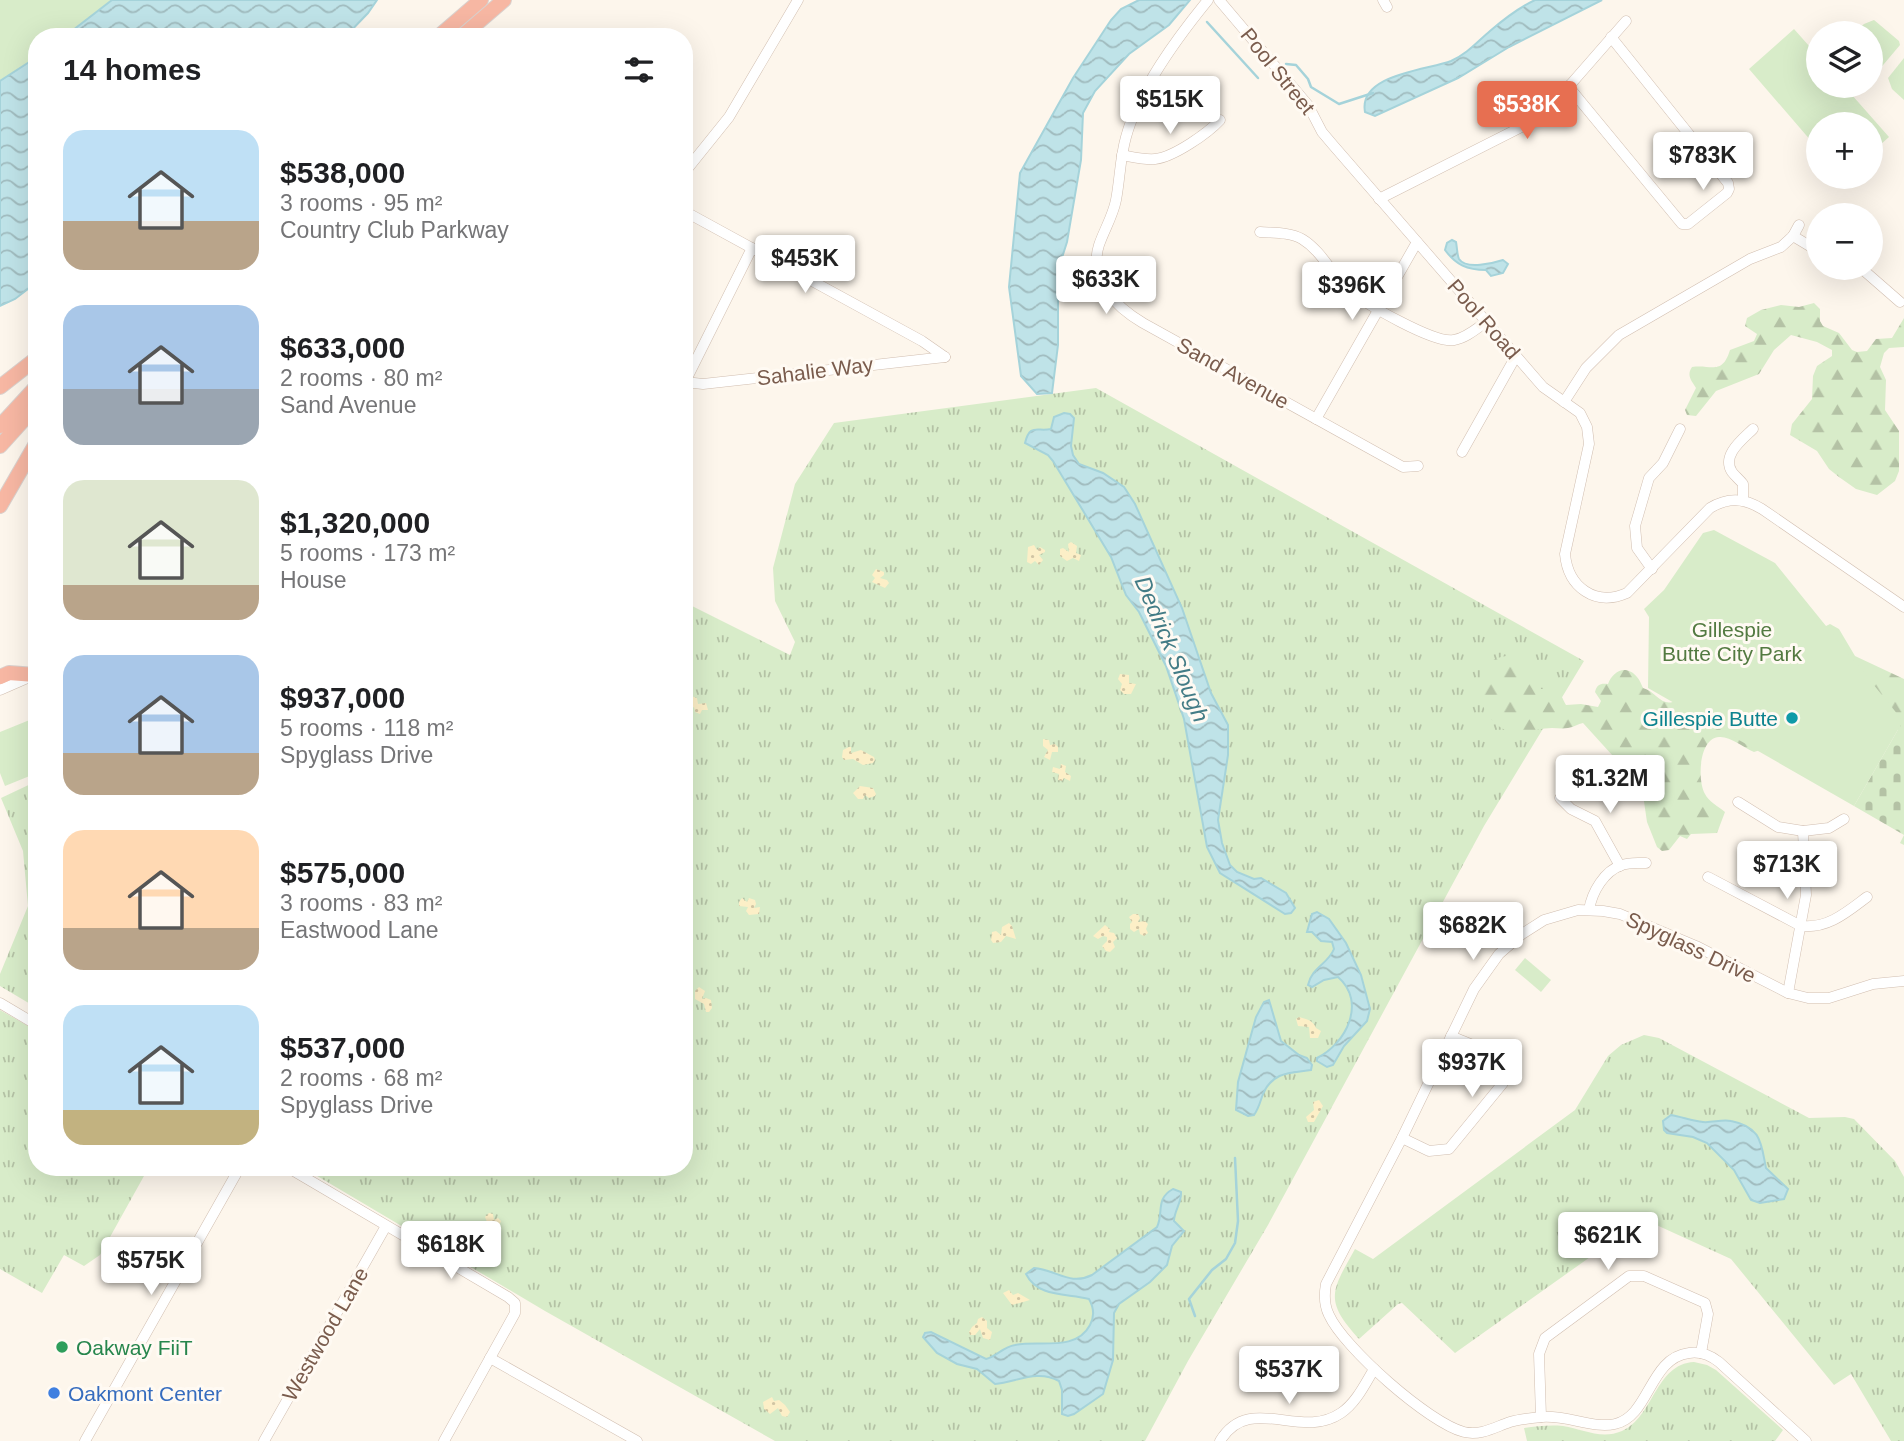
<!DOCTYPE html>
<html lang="en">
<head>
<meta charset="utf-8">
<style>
	:root { --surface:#fff; --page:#f6f6f6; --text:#202124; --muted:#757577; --accent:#e76f51 }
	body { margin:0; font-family:Helvetica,sans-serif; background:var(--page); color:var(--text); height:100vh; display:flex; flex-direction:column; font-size:26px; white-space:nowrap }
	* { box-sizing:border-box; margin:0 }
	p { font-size:23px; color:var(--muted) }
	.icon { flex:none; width:38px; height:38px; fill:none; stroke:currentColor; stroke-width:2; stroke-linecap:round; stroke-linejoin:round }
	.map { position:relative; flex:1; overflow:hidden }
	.drawer { position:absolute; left:28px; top:28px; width:665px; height:1148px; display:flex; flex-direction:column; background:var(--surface); border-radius:28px; box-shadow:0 7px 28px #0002 }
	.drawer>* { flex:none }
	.tools { position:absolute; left:1806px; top:21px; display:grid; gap:14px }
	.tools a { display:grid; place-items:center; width:77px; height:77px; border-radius:50%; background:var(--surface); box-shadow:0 7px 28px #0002; font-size:35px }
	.price { position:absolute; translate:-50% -60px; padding:0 16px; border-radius:7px; background:#fff; color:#222; font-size:23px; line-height:46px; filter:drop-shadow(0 2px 4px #0008) }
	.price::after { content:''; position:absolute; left:50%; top:42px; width:21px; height:16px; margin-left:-10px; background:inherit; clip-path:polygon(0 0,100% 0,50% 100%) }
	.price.on { background:var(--accent); color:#fff }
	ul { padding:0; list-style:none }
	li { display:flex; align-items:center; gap:21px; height:175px; padding:0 35px }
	li span { display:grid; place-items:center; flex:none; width:196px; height:140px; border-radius:21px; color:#555 }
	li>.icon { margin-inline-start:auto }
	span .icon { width:84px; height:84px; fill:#fffc; stroke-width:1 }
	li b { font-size:30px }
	h2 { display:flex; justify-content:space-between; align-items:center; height:84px; padding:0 35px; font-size:30px }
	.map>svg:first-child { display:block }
	.grass { fill:url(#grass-tufts) }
	.forest { fill:url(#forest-firs) }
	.sand { fill:url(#sand-dots) }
	.cemetery { fill:url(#cemetery-stones) }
	.park { fill:#d8ecc9 }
	.water { fill:url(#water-waves); stroke:#a5d3da; stroke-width:2 }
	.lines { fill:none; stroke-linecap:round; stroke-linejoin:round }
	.stream { stroke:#a5d3da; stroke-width:2.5 }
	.minor-casing { stroke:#d1beb0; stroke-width:11 }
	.highway-casing { stroke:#dad1cd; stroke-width:16 }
	.minor { stroke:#fff; stroke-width:10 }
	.highway { stroke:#f7b7a3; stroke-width:14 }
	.culture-dot { fill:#0f9aa8; stroke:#fffaf3; stroke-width:2.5 }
	.leisure-dot { fill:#2e9e5b; stroke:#fffaf3; stroke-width:2.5 }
	.shop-dot { fill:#3f7fe0; stroke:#fffaf3; stroke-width:2.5 }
	.labels { text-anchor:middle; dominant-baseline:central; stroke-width:6; stroke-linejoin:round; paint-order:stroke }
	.street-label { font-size:21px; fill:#7a5c4d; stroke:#fffaf3 }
	.park-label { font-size:21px; fill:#537a41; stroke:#fffaf3 }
	.culture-label { font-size:21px; fill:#0d838f; stroke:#fffaf3; text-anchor:end }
	.leisure-label { font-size:21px; fill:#27864d; stroke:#fffaf3; text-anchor:start }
	.shop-label { font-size:21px; fill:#366cbe; stroke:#fffaf3; text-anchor:start }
	.water-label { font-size:23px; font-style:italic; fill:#437c86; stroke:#fffaf3 }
</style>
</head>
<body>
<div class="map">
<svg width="1904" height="1441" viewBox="0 0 1904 1441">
	<defs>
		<pattern id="grass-tufts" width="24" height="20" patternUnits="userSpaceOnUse" patternTransform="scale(1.75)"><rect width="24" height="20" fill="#d8ecc9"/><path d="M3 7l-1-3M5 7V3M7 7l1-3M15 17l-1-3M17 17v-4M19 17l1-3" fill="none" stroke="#b4c2a5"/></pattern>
		<pattern id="forest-firs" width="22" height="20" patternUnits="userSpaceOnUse" patternTransform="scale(1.75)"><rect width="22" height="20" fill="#d8ecc9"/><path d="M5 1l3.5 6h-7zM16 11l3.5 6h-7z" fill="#b4c2a5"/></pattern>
		<pattern id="sand-dots" width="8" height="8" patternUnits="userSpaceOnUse" patternTransform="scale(1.75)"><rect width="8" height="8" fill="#fcefc7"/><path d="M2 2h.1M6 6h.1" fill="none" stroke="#d1c5a4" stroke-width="1.8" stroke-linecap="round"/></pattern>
		<pattern id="cemetery-stones" width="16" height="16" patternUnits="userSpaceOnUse" patternTransform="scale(1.75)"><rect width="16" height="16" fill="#d8ecc9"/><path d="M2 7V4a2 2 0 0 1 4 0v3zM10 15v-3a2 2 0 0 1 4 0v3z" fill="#b4c2a5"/></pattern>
		<pattern id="water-waves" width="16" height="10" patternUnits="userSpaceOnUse" patternTransform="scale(1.75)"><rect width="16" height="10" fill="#bfe3e8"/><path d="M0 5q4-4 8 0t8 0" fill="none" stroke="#a0bbbe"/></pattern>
	</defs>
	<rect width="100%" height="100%" fill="#fdf6ec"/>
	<g class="grass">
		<polygon points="1096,388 1584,661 1484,826 1268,1225 1188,1361 1145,1441 775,1441 545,1311 302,1167 684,1167 684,602 790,655 795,642 775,601 773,568 795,484 834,423"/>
		<polygon points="37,781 37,1008 0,986 0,974 28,906 23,851 1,798"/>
		<polygon points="0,1010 37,1031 37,1167 149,1167 100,1255 84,1266 64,1255 42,1293 0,1269"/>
		<path d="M1644 1035 1659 1038 1809 1118 1845 1117 1854 1119 1895 1161 1904 1177V1441H1891L1851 1374 1834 1385 1731 1259 1652 1223H1642L1631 1228 1455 1353 1402 1303 1398 1304 1359 1339C1324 1300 1331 1292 1355 1249L1373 1259 1575 1110 1608 1056 1621 1045Z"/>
		<path d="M1694 1362 1707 1365 1716 1370 1783 1430 1775 1441H1527L1524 1428C1537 1426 1550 1425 1563 1426 1583 1429 1601 1440 1622 1431 1654 1417 1655 1364 1694 1362Z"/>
	</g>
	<g class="forest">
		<path d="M1814 303 1820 309V321L1823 326 1839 333 1852 350 1857 352 1867 351 1876 339 1892 338 1904 318V347L1889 348 1884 353 1880 367 1886 380 1885 410 1899 431V471L1895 481 1877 495 1856 489 1839 477 1829 469 1817 451 1790 435 1792 424 1812 399 1813 376 1817 366 1832 356V350L1817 342 1791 335 1774 350 1759 374 1716 391 1696 416 1687 415 1685 410 1696 388C1692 381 1686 376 1692 367 1711 364 1722 376 1730 350L1754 341 1757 334 1745 326 1747 318 1761 310 1781 305 1799 307Z"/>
		<polygon points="1830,624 1839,629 1855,656 1904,679 1904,738 1824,627"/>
		<path d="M1507 656 1526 665 1541 689C1559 689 1557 687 1566 705L1581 704 1598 707 1601 701 1595 692C1597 684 1601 683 1608 684 1613 671 1626 664 1637 677 1640 680 1641 684 1643 688 1657 692 1662 709 1677 700L1760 750 1754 752C1744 748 1730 736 1719 737 1699 738 1697 780 1705 794 1708 801 1719 807 1725 812L1717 833 1691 834 1687 839 1680 836 1669 850 1662 851 1657 847 1647 822 1642 788 1583 723C1578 724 1574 727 1568 728 1562 729 1557 728 1552 728 1537 728 1523 736 1508 731 1474 718 1465 660 1507 656Z"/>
	</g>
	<g class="sand">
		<polygon points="1071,542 1077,546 1076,553 1081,555 1079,561 1073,558 1067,561 1060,556 1060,549 1063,548 1069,552 1068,544"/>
		<polygon points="1034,545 1037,550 1040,547 1045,550 1045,552 1039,555 1043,560 1039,565 1035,561 1031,564 1027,562 1028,547"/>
		<polygon points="876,569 884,572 884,575 880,578 887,580 889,583 885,588 872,582 875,578 872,575"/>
		<polygon points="1120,674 1129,675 1129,683 1136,684 1131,694 1124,694 1120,690 1122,684 1118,679"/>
		<polygon points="691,696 697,698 698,704 706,703 708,710 702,710 700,714 695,712 694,707 687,712 684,710 686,705 691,704"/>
		<polygon points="1043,739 1049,740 1050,745 1055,744 1058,747 1058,752 1052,752 1050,760 1044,757 1048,750 1043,746"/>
		<polygon points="849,747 851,747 851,753 861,750 874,757 875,760 873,763 863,765 853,759 844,760 842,757 843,750"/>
		<polygon points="1061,764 1066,766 1065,772 1071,776 1070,781 1064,778 1062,781 1058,780 1059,774 1052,772 1053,767 1060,769"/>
		<polygon points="860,786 873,788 876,794 875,796 869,798 865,795 863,799 858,799 853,793"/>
		<polygon points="742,898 747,902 749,898 755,900 756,904 754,908 760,907 759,914 749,915 746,911 748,907 739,906 739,902"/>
		<polygon points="1138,914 1140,918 1138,922 1145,921 1148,924 1146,929 1148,933 1144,936 1140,934 1139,929 1134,932 1130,929 1130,924 1132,922 1129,917 1133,914"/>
		<polygon points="1009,923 1012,926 1016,939 1006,936 1001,942 993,943 991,940 992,932 996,931 1001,935 1002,927"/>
		<polygon points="1105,925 1110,929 1109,932 1114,933 1117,938 1113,942 1115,947 1110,952 1106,951 1102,946 1107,941 1107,937 1103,936 1098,939 1093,936"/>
		<polygon points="699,987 705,991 702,999 706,998 711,1000 712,1008 709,1012 706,1012 704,1004 695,999 695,991"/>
		<path d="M1299 1017C1306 1019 1313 1020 1316 1028L1321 1031 1318 1038H1310L1309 1027 1298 1026 1296 1019Z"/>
		<polygon points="1319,1100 1323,1106 1314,1122 1308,1122 1306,1117 1314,1110 1313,1102"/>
		<polygon points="489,1213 493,1214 494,1220 498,1218 501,1221 497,1232 491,1228 487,1231 483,1228 483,1225 487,1222 485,1217"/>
		<polygon points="1009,1290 1013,1295 1018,1293 1030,1300 1012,1305 1003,1293"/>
		<polygon points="982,1317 987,1321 987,1328 992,1332 990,1340 983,1338 980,1329 975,1335 970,1335 969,1332 972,1327 977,1323 978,1319"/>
		<polygon points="772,1397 774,1401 779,1400 785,1405 790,1412 787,1417 782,1416 778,1408 770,1414 764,1409 763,1402"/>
	</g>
	<polygon class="cemetery" points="1903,721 1904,722 1904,845 1900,843 1904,835 1854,806"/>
	<g class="park">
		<polygon points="0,0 112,0 64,37 37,37 37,57 0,81"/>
		<polygon points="1874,20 1899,41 1900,45 1878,71 1871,69 1871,33 1854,33 1864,24"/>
		<polygon points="1794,29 1818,56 1818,86 1844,86 1889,137 1871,153 1871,124 1818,124 1818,149 1749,69"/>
		<polygon points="1904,58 1904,100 1892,89 1888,78"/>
		<polygon points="1714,530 1775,563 1903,721 1854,806 1648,688 1649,617 1644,609 1664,590 1703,533"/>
		<polygon points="37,717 37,773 5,786 0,773 0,732"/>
		<polygon points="1525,958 1551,980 1541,992 1515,970"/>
	</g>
	<g class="water">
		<polygon points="112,0 377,0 368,13 345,37 64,37"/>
		<polygon points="1139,0 1190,0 1169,25 1129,54 1095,91 1083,113 1081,160 1067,242 1058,270 1058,345 1052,393 1037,394 1021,376 1009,287 1020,173 1073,78 1111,20 1121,9"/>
		<path d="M1535 0H1602L1509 47 1458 78 1375 116 1365 112C1358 74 1428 70 1451 61 1467 54 1477 42 1490 31 1504 19 1518 8 1535 0Z"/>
		<polygon points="37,57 37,282 15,299 0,306 0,81"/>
		<path d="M1452 240 1456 242C1457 246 1457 255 1459 259 1466 270 1494 263 1503 260L1508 264 1503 273 1491 276 1486 270C1467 270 1456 265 1445 250L1447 243Z"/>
		<path d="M1064 413 1070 414 1074 418 1071 446 1073 455 1079 464 1103 473 1124 487 1135 504 1182 608 1211 693 1228 725V755L1218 820 1222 843 1230 865 1237 872 1254 879 1261 878 1286 893 1295 908 1291 913 1285 914 1220 873 1207 847 1184 719 1166 666 1139 612 1126 595 1111 557 1053 461 1048 455 1025 443C1030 423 1037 432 1051 429L1054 417Z"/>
		<path d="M1317 912 1329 919 1346 943 1361 975 1370 1009 1367 1021 1344 1046 1333 1065 1327 1067 1317 1061V1058C1346 1044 1367 1002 1338 977L1324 980 1312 987 1308 985C1312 967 1328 964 1334 949L1332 942 1321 941 1312 932H1307L1312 914Z"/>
		<path d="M1269 1000 1281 1041 1299 1055 1307 1058 1312 1065 1311 1070C1291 1073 1273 1071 1263 1094 1260 1102 1259 1108 1254 1115L1248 1116 1236 1110 1238 1082 1256 1017 1264 1002Z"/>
		<path d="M1671 1115C1682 1117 1693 1121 1703 1122 1712 1123 1722 1119 1731 1121 1762 1127 1761 1144 1766 1168L1788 1189 1784 1199 1760 1203 1751 1200 1734 1170 1707 1143 1693 1137 1667 1133 1664 1130 1663 1121Z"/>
		<path d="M1173 1189 1181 1192C1182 1202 1174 1211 1174 1221L1184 1231 1172 1246 1167 1265 1150 1282 1119 1304 1114 1313 1113 1360 1103 1394 1074 1414 1068 1416 1062 1414V1390L1059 1381C1037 1369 1017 1382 995 1384L977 1369 957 1364 937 1353 923 1337 925 1333 931 1332 986 1359C997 1356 1003 1347 1015 1345 1039 1340 1076 1352 1090 1325 1095 1316 1094 1308 1089 1299 1068 1293 1038 1298 1026 1274L1034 1268C1057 1270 1070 1286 1092 1275L1157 1227C1164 1212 1155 1199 1173 1189Z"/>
	</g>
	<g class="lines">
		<g class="stream">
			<polyline points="1207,22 1258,78"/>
			<polyline points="1286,64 1296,65 1308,79 1311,87 1339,104 1373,93"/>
			<polyline points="1195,1316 1189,1299 1212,1270 1226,1259 1235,1243 1238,1221 1235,1158"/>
		</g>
		<g class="minor-casing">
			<g id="minor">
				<path d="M1208 0C1177 38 1139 89 1126 137 1120 158 1120 179 1116 200 1113 216 1104 230 1099 245 1088 280 1116 307 1143 323L1403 467 1418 466"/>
				<path d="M1219 0 1308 105 1322 132 1333 145 1543 387 1580 413 1587 427 1589 444 1565 554C1568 587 1595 607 1627 593L1710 508C1728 497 1744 498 1762 509L1904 607"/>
				<polyline points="1383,0 1387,7"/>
				<polyline points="1568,86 1682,224 1688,224 1727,193 1729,189 1728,183 1611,37"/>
				<path d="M1122 155C1133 157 1144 160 1155 159 1174 157 1208 133 1220 120"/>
				<polyline points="684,173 729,117 798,0"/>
				<polyline points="1379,199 1543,116 1626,21"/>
				<polyline points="684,211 922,341 945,357"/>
				<polyline points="1799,225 1793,236 1818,251"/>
				<path d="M1260 232C1273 233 1290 232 1302 239 1322 251 1332 275 1349 290 1365 304 1435 344 1454 340 1466 338 1476 329 1486 322"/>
				<polyline points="1861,268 1900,302"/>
				<polyline points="685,382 703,384 945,357"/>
				<polyline points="684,384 752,248"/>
				<polyline points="1564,402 1586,368 1619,335 1750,259 1781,247 1793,236"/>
				<polyline points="1316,419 1417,242"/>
				<polyline points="1462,452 1516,356"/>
				<path d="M1743 500V484C1740 480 1735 476 1732 472 1721 455 1743 439 1753 429"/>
				<polyline points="1652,569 1637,548 1635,526 1649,478 1663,463 1680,429"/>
				<polyline points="0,690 32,676"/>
				<polyline points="1560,798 1571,809 1595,821 1620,866"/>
				<polyline points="1738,802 1778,827 1803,831"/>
				<path d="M1708 877 1801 926C1828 929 1847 912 1867 897"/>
				<path d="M1589 910C1592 892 1604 871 1622 865 1629 862 1638 863 1646 863"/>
				<polyline points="1788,993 1806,895 1803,831 1829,828 1844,819"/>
				<polyline points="0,1003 37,1025"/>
				<path d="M1402 1138 1429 1151 1449 1149 1503 1083C1508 1053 1473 1046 1451 1036"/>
				<polyline points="287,1167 508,1297 515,1303 515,1313 444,1441"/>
				<polyline points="490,1358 637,1441"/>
				<polyline points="1541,1417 1539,1354 1545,1338 1629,1276 1644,1276 1705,1303 1708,1314 1701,1353"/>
				<polyline points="85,1441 240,1167"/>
				<polyline points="264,1441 386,1226"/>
				<path d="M1220 1441C1250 1392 1300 1441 1341 1413 1356 1403 1365 1384 1374 1369"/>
				<path d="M1806 1441 1719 1362C1710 1355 1701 1351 1689 1353 1649 1358 1650 1416 1615 1424 1593 1429 1568 1415 1542 1417 1531 1418 1520 1419 1510 1422 1495 1427 1481 1436 1464 1432 1429 1423 1344 1348 1329 1315 1324 1305 1324 1295 1326 1284L1402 1138 1474 989 1499 954 1522 934 1544 920 1578 910 1603 911 1620 914 1696 946 1788 993 1808 998H1829L1873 984 1904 981"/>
			</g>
		</g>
		<g class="highway-casing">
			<g id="highway">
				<polyline points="438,37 481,0"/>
				<polyline points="461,37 504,0"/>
				<polyline points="0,387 37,358"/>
				<polyline points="0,426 37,386"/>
				<polyline points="0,446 37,405"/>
				<polyline points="0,506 37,442"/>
				<polyline points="0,677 9,673 35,675"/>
			</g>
		</g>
		<use href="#minor" class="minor"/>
		<use href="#highway" class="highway"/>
	</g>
	<circle class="culture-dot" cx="1792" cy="718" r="7"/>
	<circle class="leisure-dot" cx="62" cy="1347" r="7"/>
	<circle class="shop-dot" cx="54" cy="1393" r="7"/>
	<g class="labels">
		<g class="street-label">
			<text transform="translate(1278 71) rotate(51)">Pool Street</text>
			<text transform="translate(1484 319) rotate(49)">Pool Road</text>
			<text transform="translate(815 371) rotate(-7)">Sahalie Way</text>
			<text transform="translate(1233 373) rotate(29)">Sand Avenue</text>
			<text transform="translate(1691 947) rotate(25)">Spyglass Drive</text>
			<text transform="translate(325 1334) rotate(-60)">Westwood Lane</text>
		</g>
		<g class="park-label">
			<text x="1732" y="629">Gillespie<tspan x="1732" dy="24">Butte City Park</tspan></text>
		</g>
		<g class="culture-label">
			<text x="1778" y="718">Gillespie Butte</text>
		</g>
		<g class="leisure-label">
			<text x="76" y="1347">Oakway FiiT</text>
		</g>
		<g class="shop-label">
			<text x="68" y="1393">Oakmont Center</text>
		</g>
		<g class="water-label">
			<text transform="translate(1172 649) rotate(67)">Dedrick Slough</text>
		</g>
	</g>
</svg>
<div class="tools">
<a><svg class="icon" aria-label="layers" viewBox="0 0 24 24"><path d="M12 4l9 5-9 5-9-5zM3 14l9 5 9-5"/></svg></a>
<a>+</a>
<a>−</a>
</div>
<b class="price" style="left:1170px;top:136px">$515K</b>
<b class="price on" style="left:1527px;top:141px">$538K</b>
<b class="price" style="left:1703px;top:192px">$783K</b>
<b class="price" style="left:805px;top:295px">$453K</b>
<b class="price" style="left:1106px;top:316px">$633K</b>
<b class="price" style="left:1352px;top:322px">$396K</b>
<b class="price" style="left:1610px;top:815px">$1.32M</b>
<b class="price" style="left:1787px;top:901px">$713K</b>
<b class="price" style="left:1473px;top:962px">$682K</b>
<b class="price" style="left:1472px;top:1099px">$937K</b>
<b class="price" style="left:1608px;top:1272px">$621K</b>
<b class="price" style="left:451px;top:1281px">$618K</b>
<b class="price" style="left:151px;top:1297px">$575K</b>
<b class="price" style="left:1289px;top:1406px">$537K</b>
<section class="drawer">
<h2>14 homes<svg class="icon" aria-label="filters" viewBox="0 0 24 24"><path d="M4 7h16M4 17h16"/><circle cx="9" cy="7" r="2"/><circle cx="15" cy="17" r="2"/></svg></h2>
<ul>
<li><span style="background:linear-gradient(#bfe0f5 65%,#b9a48a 0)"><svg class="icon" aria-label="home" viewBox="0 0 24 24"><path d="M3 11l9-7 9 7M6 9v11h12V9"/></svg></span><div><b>$538,000</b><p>3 rooms · 95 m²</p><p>Country Club Parkway</p></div></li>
<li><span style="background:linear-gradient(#a9c7e8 60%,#9aa5b1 0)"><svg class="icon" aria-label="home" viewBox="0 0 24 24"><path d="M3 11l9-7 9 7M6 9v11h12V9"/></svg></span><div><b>$633,000</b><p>2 rooms · 80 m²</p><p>Sand Avenue</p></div></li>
<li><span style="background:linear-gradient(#dfe7d0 75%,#b9a48a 0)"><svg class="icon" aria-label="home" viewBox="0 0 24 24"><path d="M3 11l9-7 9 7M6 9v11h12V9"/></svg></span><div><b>$1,320,000</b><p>5 rooms · 173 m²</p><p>House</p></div></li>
<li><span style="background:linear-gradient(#a9c7e8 70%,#b9a48a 0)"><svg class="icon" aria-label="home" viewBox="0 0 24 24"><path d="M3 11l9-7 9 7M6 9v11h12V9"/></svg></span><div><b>$937,000</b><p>5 rooms · 118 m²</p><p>Spyglass Drive</p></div></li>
<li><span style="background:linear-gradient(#ffd9b3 70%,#b9a48a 0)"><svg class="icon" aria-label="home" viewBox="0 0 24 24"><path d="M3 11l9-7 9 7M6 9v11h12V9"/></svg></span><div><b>$575,000</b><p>3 rooms · 83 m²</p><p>Eastwood Lane</p></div></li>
<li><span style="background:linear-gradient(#bfe0f5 75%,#c2b280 0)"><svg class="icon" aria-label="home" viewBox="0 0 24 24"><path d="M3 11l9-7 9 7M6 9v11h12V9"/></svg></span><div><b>$537,000</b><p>2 rooms · 68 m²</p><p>Spyglass Drive</p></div></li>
</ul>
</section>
</div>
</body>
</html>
